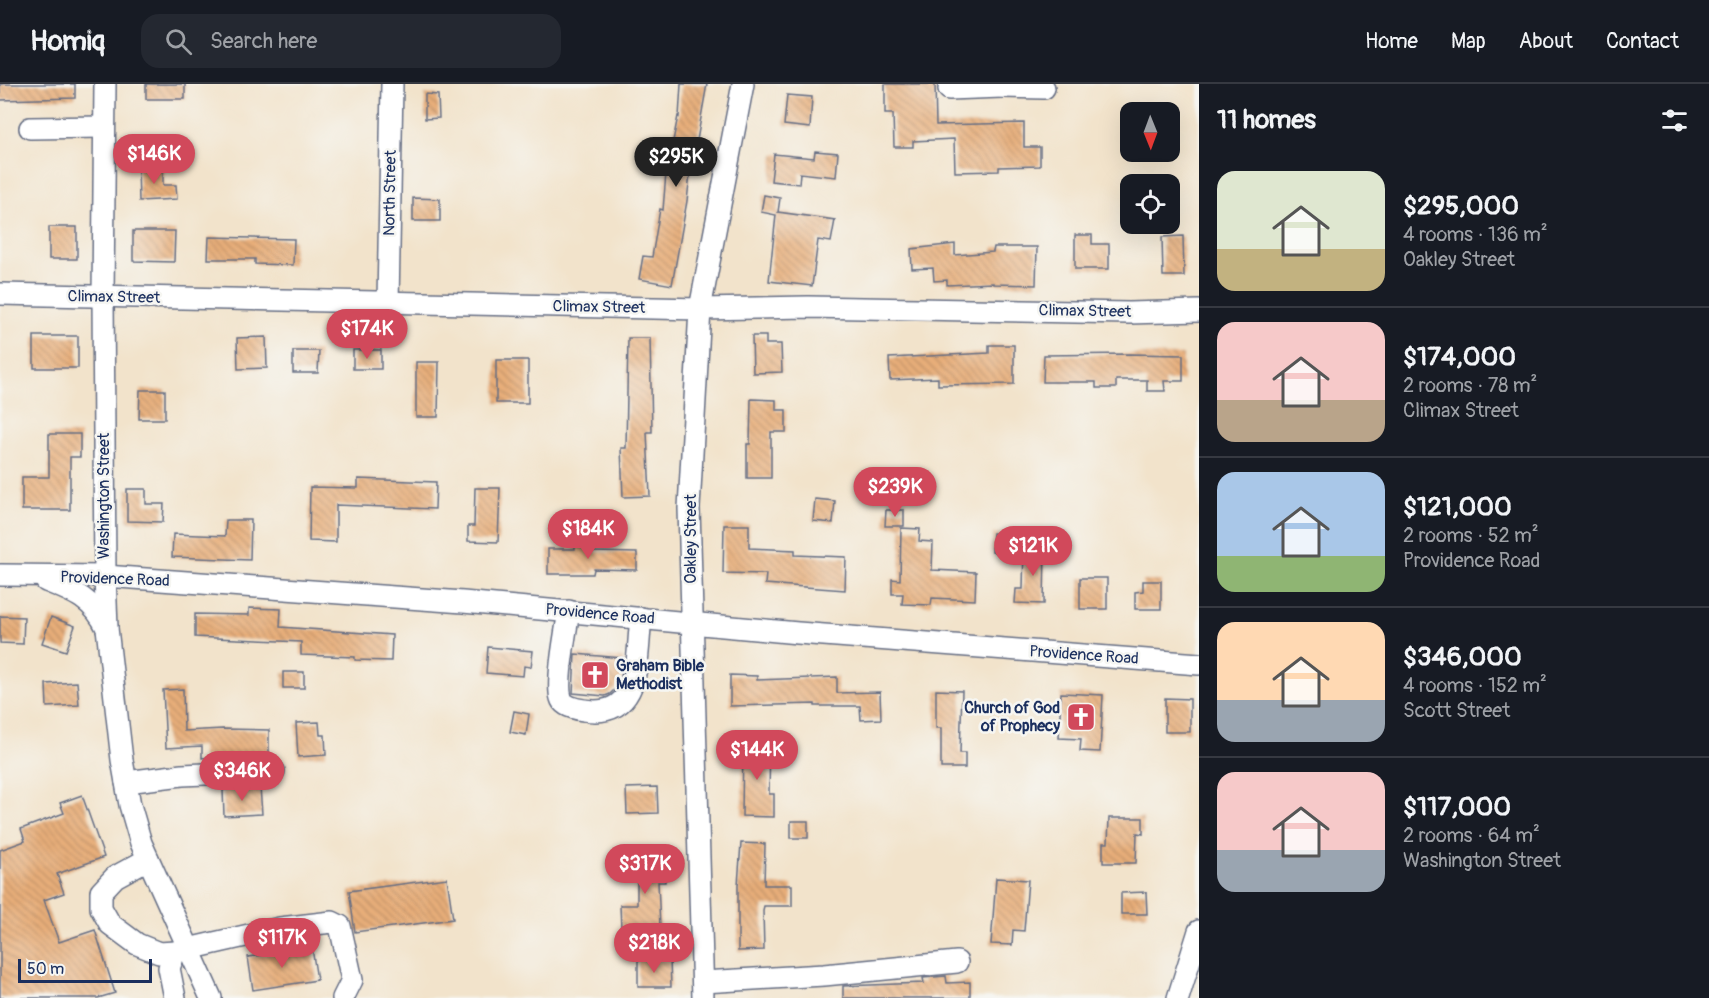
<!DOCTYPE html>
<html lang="en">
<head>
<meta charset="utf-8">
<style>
	:root { --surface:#171b24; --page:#242831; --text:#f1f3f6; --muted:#9ea1a6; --line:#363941; --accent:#d1495b }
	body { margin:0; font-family:Pangolin,sans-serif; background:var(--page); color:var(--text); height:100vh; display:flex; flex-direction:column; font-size:22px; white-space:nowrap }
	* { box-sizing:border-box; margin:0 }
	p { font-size:20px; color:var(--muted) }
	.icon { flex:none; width:33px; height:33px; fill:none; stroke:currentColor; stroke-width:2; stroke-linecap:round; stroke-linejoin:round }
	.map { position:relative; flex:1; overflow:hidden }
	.panel { display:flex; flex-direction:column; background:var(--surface); width:510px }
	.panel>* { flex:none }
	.needle { width:39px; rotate:179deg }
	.tools { position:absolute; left:1120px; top:18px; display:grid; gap:12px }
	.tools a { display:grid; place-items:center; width:60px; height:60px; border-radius:12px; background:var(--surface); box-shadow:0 6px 24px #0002; font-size:30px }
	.scale { position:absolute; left:18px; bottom:15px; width:134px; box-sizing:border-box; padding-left:6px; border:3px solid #1b2f5e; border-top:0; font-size:16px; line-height:21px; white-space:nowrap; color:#1b2f5e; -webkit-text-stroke:4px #f6f6f2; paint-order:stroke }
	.price { position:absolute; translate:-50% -51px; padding:0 14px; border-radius:21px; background:var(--accent); color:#fff; font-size:20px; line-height:39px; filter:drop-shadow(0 2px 3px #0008) }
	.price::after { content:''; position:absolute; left:50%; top:36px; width:18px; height:14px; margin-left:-9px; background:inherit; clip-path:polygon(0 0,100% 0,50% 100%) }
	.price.current { background:#222; color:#fff }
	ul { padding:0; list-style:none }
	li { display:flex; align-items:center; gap:18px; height:150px; padding:0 18px }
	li+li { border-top:2px solid var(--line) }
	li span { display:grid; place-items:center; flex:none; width:168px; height:120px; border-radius:18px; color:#555 }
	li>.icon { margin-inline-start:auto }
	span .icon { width:72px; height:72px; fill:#fffc; stroke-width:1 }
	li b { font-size:26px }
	h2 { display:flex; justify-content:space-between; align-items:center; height:72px; padding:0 18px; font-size:26px }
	header { display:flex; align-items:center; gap:36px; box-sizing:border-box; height:84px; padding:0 30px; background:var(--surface); border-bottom:2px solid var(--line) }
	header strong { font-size:28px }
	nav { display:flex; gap:33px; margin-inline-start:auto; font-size:21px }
	.search { width:420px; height:54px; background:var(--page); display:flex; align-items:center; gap:15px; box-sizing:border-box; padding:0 21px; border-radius:18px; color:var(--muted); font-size:22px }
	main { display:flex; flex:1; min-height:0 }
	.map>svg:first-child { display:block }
	.building { fill:url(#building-back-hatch) }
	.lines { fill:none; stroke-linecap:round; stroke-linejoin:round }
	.minor-casing { stroke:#666e84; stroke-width:24 }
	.minor { stroke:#fff; stroke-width:21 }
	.labels { text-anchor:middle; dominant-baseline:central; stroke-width:5; stroke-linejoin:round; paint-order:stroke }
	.street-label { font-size:16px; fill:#1b2f5e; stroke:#f6f6f2 }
	.poi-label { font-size:16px; font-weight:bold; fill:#1b2f5e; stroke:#f6f6f2; text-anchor:start }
</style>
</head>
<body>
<header>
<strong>Homiq</strong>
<div class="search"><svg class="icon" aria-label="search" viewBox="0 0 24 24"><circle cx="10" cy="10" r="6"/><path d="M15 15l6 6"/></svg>Search here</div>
<nav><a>Home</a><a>Map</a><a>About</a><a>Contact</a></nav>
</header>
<main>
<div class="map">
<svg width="1199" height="914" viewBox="0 0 1199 914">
	<defs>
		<pattern id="building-back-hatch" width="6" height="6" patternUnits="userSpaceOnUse" patternTransform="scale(1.5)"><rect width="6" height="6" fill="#e8ae79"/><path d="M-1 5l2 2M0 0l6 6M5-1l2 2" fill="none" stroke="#bb8e66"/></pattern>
	</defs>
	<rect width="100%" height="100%" fill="#f6f6f2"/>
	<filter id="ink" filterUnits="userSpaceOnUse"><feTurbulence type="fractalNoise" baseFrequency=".0167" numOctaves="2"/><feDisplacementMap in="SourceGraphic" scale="12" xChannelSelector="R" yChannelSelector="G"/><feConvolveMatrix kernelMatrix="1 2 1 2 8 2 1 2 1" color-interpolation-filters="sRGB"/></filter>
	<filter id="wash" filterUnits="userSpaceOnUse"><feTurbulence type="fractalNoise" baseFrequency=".008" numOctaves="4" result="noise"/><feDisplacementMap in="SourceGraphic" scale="24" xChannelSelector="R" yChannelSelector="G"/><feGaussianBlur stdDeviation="1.35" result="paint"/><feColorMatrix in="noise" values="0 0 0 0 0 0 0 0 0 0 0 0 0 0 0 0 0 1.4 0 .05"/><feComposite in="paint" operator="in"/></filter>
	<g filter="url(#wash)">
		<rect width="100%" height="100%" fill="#f2e3cb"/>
		<g id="blocks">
			<g class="building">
				<polygon points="0,0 75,0 75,14 0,16"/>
				<rect x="146" y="0" width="39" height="15"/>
				<polygon points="681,0 707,0 696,62 693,62 687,117 672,201 639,195 643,172 652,173 660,125 663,126 667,77 669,77 678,32 679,33"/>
				<polygon points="885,0 935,0 936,41 1024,39 1024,63 1040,63 1040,82 999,83 999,87 955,88 954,55 913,57 913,63 894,63 893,30 885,30"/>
				<polygon points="425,10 438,11 439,34 425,35"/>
				<polygon points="787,11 812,13 810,44 784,41"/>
				<polygon points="815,67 838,69 836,93 800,89 799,100 771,97 774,70 814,74"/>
				<polygon points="163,83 163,101 176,101 177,115 139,117 138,84"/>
				<polygon points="764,111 780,114 778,128 835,136 831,158 818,156 812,202 769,197 776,131 761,128"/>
				<polygon points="413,114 440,115 440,137 413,137"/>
				<rect x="49" y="143" width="28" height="32"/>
				<polygon points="133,147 175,147 174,178 133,177"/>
				<polygon points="1075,151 1092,151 1092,160 1109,160 1109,185 1075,185"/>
				<polygon points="1183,152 1184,192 1163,192 1162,153"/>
				<polygon points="209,153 294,155 293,181 255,180 255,175 208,175"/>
				<polygon points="955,160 955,171 993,168 994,163 1037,163 1036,201 993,200 993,199 947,201 947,196 934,197 933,184 912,185 911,165"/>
				<rect x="34" y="252" width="44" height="32"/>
				<polygon points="752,252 766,252 766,260 781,260 782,288 753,289"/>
				<polygon points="266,253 267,284 238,285 237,254"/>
				<polygon points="628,254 650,254 652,348 647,348 650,412 623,413 621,364 626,364"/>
				<polygon points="989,261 1014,261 1014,300 938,301 938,294 890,296 889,274 989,269"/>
				<rect x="353" y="266" width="28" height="19"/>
				<polygon points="293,267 319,267 318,289 293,289"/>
				<polygon points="1130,270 1183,271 1183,297 1164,297 1165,307 1147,307 1147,296 1116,296 1116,304 1096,304 1096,298 1043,298 1044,271"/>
				<rect x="496" y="276" width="32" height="43"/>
				<polygon points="416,278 439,278 438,333 416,333"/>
				<polygon points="140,306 165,306 165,335 139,335"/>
				<polygon points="751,315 776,316 776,326 786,326 786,348 771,348 771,394 747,394 747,360 750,360"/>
				<polygon points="49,350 80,350 80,373 70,373 70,426 22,426 22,393 49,393"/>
				<polygon points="358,395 436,398 435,425 336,421 336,458 309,457 310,403 358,404"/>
				<polygon points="475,404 500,404 498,458 468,457 468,442 474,442"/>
				<polygon points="127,405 146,405 146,420 164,420 163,438 127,437"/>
				<polygon points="815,415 835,417 833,439 813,437"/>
				<polygon points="886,426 904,426 904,442 885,442"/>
				<polygon points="226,436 251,436 250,476 172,473 173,450 225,452"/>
				<polygon points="724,441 749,441 749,464 795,466 795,471 846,473 845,506 765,500 766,490 723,489"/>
				<polygon points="901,444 920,445 919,457 933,458 932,486 976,488 975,516 932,514 931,521 902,520 903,510 892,510 892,495 900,496"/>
				<polygon points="993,449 1013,451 1011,470 992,468"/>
				<polygon points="575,456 594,456 594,468 637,469 637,486 594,485 593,490 548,490 548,465 575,465"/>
				<polygon points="1024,462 1045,463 1044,520 1015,519 1016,505 1023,505"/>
				<rect x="1080" y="494" width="27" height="31"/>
				<polygon points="1143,497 1161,497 1161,525 1135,525 1135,508 1143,507"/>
				<polygon points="249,524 281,525 280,543 392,551 391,577 355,576 355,573 301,571 301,558 195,553 195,530 249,531"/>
				<polygon points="0,532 24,533 23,560 0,559"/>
				<polygon points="51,533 75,542 66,567 42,559"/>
				<polygon points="488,563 533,567 531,583 524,582 523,592 486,589"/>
				<polygon points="575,570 623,574 621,594 616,604 610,610 605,612 573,609"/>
				<rect x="283" y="588" width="21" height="16"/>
				<polygon points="730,591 757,592 757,596 837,593 837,609 880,608 881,635 861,636 860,622 815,622 815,620 730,622"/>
				<polygon points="77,598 79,621 47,623 46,600"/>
				<polygon points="183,605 184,647 223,645 269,646 269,672 225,672 202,674 202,662 166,664 163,606"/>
				<polygon points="936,606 962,607 960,669 965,669 965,684 941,684 941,644 936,644"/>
				<polygon points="1061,609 1103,611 1100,668 1080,667 1081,655 1059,654"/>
				<polygon points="1165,614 1190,615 1190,648 1165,648"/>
				<polygon points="514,627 529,630 526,651 510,648"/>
				<polygon points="319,638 320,651 325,651 326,671 298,673 296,639"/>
				<polygon points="743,658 770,659 769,710 774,710 774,733 742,732"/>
				<polygon points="260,703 262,730 224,732 223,706"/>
				<polygon points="657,703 658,729 627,730 626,704"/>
				<polygon points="82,711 104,773 57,790 64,809 44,816 59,858 95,846 115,909 98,914 0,914 0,766 25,757 21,745 64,729 60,719"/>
				<polygon points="1109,734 1143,734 1143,750 1137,749 1136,779 1103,779 1103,759 1108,759"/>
				<rect x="791" y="737" width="17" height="17"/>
				<polygon points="741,759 765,760 764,801 792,801 792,822 764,822 763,826 764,866 738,867 738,801"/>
				<polygon points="637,773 665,774 665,798 658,798 660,843 621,844 620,821 637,821"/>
				<polygon points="447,794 453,835 355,848 349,807"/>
				<polygon points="996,794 1028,796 1024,847 1013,846 1012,861 991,860"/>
				<polygon points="1146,808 1147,830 1121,830 1121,809"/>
				<polygon points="312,864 317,896 253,906 248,873"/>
				<polygon points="638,876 670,876 671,903 638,903"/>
				<polygon points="946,892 947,899 970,898 970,914 843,914 843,902 924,899 923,894"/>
			</g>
		</g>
	</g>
	<g filter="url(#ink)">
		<use href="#blocks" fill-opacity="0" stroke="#666e84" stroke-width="1.5"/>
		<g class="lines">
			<g class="minor-casing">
				<g id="minor">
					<polyline points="105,0 103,213 105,492 107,544 122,676 130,721 141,759 211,914"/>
					<polyline points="1002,3 1044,4"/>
					<polyline points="949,5 1002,3 1002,0"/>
					<polyline points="30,44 104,43"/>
					<polyline points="0,210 700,225 808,223 1129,229 1199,227"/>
					<polyline points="388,219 392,0"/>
					<polyline points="0,491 105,492 463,518 798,549 1199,580"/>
					<path d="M46 497C74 508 93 515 107 544"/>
					<path d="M569 527C566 546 556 598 561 614 563 622 576 625 584 626 643 635 636 573 641 534"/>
					<polyline points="126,698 182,691 274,687"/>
					<polyline points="148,775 115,793 101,808 101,824 110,840 137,860 159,869 175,868 280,844 332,838 340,842 352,896 343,914"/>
					<polyline points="175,868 169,884 175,914"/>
					<polyline points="703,898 824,891 957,878"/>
					<polyline points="703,914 689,424 700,225 743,0"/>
					<polyline points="1178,914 1199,847"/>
				</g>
			</g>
			<use href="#minor" class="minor"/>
		</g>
	</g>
	<defs>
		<g id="church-square" transform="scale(1.5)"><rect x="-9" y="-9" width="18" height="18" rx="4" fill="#d1495b" stroke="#f6f6f2"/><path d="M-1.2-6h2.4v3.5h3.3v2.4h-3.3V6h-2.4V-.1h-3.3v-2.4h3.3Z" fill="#fff"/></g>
	</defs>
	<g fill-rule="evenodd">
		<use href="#church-square" x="595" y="591"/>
		<use href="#church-square" x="1081" y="633"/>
	</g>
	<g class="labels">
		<g class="street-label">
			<text transform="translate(390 109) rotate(-89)">North Street</text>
			<text transform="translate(114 213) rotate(1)">Climax Street</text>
			<text transform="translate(599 223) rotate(1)">Climax Street</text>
			<text transform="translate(1085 227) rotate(1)">Climax Street</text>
			<text transform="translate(104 412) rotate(-90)">Washington Street</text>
			<text transform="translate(691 455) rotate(-90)">Oakley Street</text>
			<text transform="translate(115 495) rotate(2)">Providence Road</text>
			<text transform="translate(600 530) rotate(5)">Providence Road</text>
			<text transform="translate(1084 571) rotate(4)">Providence Road</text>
		</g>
		<g class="poi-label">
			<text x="616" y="582">Graham Bible<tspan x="616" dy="18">Methodist</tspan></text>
			<text x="1060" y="624" text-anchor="end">Church of God<tspan x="1060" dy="18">of Prophecy</tspan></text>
		</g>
	</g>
</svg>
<div class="tools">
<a><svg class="needle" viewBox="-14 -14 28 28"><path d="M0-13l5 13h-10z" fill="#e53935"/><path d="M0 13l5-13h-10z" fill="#9ea1a6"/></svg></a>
<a><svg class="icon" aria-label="locate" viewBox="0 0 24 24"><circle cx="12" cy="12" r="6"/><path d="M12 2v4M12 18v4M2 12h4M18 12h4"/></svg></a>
</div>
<div class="scale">50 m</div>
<b class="price" style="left:154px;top:101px">$146K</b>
<b class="price current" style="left:676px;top:104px">$295K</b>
<b class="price" style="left:367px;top:276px">$174K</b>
<b class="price" style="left:895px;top:434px">$239K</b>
<b class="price" style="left:588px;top:476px">$184K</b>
<b class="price" style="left:1033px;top:493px">$121K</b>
<b class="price" style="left:757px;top:697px">$144K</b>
<b class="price" style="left:242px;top:718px">$346K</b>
<b class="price" style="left:645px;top:811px">$317K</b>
<b class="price" style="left:282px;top:885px">$117K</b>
<b class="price" style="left:654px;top:890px">$218K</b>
</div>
<section class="panel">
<h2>11 homes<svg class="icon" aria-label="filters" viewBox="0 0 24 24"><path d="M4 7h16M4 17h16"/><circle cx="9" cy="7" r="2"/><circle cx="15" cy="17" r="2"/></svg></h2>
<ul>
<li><span style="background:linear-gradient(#dfe7d0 65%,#c2b280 0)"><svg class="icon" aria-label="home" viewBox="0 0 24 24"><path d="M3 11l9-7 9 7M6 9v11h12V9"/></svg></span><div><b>$295,000</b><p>4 rooms · 136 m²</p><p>Oakley Street</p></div></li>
<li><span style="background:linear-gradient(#f6c9c9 65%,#b9a48a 0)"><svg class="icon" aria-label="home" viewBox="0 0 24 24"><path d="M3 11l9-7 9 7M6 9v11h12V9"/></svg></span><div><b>$174,000</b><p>2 rooms · 78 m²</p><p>Climax Street</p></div></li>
<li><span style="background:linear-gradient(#a9c7e8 70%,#8fb573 0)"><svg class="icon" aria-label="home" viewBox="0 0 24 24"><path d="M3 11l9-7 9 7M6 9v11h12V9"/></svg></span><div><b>$121,000</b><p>2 rooms · 52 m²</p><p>Providence Road</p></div></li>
<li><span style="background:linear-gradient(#ffd9b3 65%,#9aa5b1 0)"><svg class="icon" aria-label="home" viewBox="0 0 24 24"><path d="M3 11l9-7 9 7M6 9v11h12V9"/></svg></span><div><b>$346,000</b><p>4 rooms · 152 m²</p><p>Scott Street</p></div></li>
<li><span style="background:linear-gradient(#f6c9c9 65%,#9aa5b1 0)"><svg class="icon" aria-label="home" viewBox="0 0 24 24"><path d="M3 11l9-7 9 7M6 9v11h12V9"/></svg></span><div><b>$117,000</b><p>2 rooms · 64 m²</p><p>Washington Street</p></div></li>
</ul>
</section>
</main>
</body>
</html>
